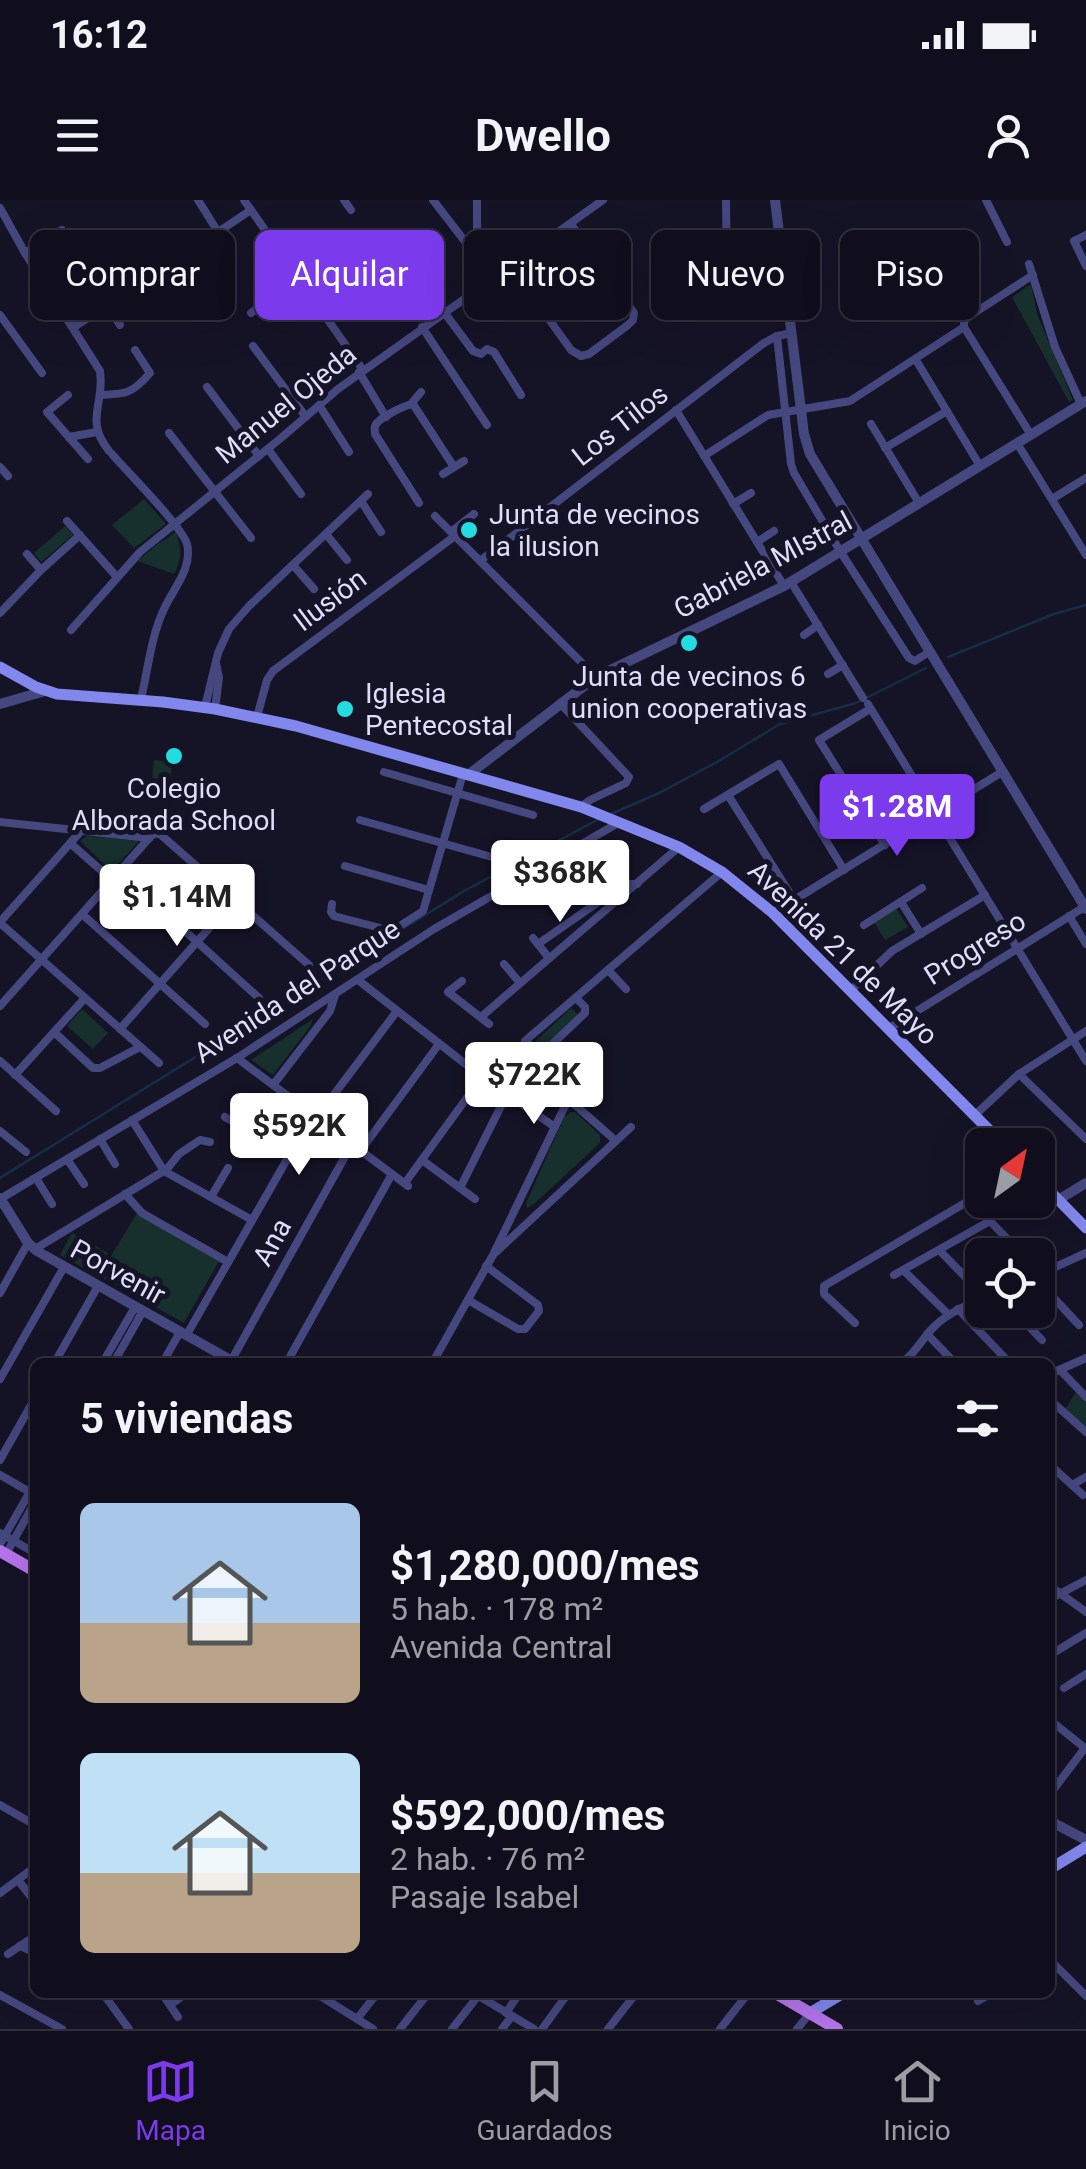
<!DOCTYPE html>
<html lang="es">
<head>
<meta charset="utf-8">
<style>
	:root { --surface:#100e1c; --page:#1e1c29; --text:#f1f3f6; --muted:#9c9ca3; --line:#302e3b; --accent:#7c3aed }
	body { margin:0; font-family:Roboto,sans-serif; background:var(--page); color:var(--text); height:100vh; display:flex; flex-direction:column; font-size:38px; white-space:nowrap }
	* { box-sizing:border-box; margin:0 }
	p { font-size:32px; color:var(--muted) }
	.icon { flex:none; width:55px; height:55px; fill:none; stroke:currentColor; stroke-width:2; stroke-linecap:round; stroke-linejoin:round }
	.map { position:relative; flex:1; overflow:hidden }
	.side { position:absolute; left:30px; top:1158px; width:1025px; height:640px; display:flex; flex-direction:column; background:var(--surface); border-radius:15px; box-shadow:0 10px 40px #0002,0 0 0 2px var(--line) }
	.side>* { flex:none }
	.hud { position:absolute; left:30px; top:30px; width:1028px; height:90px; display:flex; gap:20px }
	.needle { width:65px; rotate:33deg }
	.buttons { position:absolute; left:965px; top:928px; display:grid; gap:20px }
	.buttons a { display:grid; place-items:center; width:90px; height:90px; border-radius:15px; background:var(--surface); box-shadow:0 10px 40px #0002,0 0 0 2px var(--line); font-size:50px }
	.price { position:absolute; translate:-50% -85px; padding:0 22px; border-radius:10px; background:#fff; color:#222; font-size:32px; line-height:65px; filter:drop-shadow(0 2px 5px #0008) }
	.price::after { content:''; position:absolute; left:50%; top:60px; width:30px; height:22px; margin-left:-15px; background:inherit; clip-path:polygon(0 0,100% 0,50% 100%) }
	.price.selected { background:var(--accent); color:#fff }
	ul { padding:0; list-style:none }
	li { display:flex; align-items:center; gap:30px; height:250px; padding:0 50px }
	li span { display:grid; place-items:center; flex:none; width:280px; height:200px; border-radius:15px; color:#555 }
	li>.icon { margin-inline-start:auto }
	span .icon { width:120px; height:120px; fill:#fffc; stroke-width:1 }
	li b { font-size:42px }
	h2 { display:flex; justify-content:space-between; align-items:center; height:120px; padding:0 50px; font-size:42px }
	.tag { padding:0 35px; border-radius:15px; background:var(--surface); box-shadow:0 10px 40px #0002,0 0 0 2px var(--line); font-size:35px; line-height:90px }
	.tag.selected { background:var(--accent); color:#fff }
	.status { display:flex; justify-content:space-between; align-items:center; height:70px; padding:0 50px; background:var(--surface); direction:ltr }
	.status svg { height:28px; fill:currentColor }
	header { display:flex; justify-content:space-between; align-items:center; height:130px; padding:0 50px; background:var(--surface); font-size:45px; font-weight:700 }
	.tab-bar { display:flex; justify-content:space-around; align-items:center; height:140px; border-top:2px solid var(--line); background:var(--surface); font-size:28px; color:var(--muted) }
	.tab-bar a { display:grid; justify-items:center; gap:5px }
	.tab-bar .selected { color:var(--accent) }
	.map>svg:first-child { display:block }
	.green { fill:#172f2d }
	.lines { fill:none; stroke-linecap:round; stroke-linejoin:round }
	.stream { stroke:#162d47; stroke-width:2.5 }
	.minor { stroke:#45477f; stroke-width:8 }
	.tertiary { stroke:#45477f; stroke-width:10 }
	.secondary { stroke:#8287ed; stroke-width:11 }
	.primary { stroke:#b674eb; stroke-width:12 }
	.poi-dot { fill:#24dbe0; stroke:#151326; stroke-width:4 }
	.labels { text-anchor:middle; dominant-baseline:central; stroke-width:10; stroke-linejoin:round; paint-order:stroke }
	.street-label { font-size:28px; fill:#dfddfa; stroke:#151326 }
	.poi-label { font-size:28px; fill:#dfddfa; stroke:#151326; text-anchor:start }
</style>
</head>
<body>
<div class="status"><b>16:12</b><svg viewBox="0 0 49 12"><path d="M0 12V9h3v3zM5 12V6h3v6zM10 12V3h3v9zM15 12V0h3v12zM26 1h20v11H26zM47 4h2v5h-2z"/></svg></div>
<header><svg class="icon" aria-label="menu" viewBox="0 0 24 24"><path d="M4 6h16M4 12h16M4 18h16"/></svg>Dwello<svg class="icon" aria-label="person" viewBox="0 0 24 24"><circle cx="12" cy="8" r="4"/><path d="M4 21q1-7 8-7t8 7"/></svg></header>
<div class="map">
<svg width="1086" height="1829" viewBox="0 0 1086 1829">
	<rect width="100%" height="100%" fill="#151326"/>
	<g class="green">
		<polygon points="1031,84 1037,114 1073,200 1069,202 1012,97"/>
		<polygon points="144,299 166,324 134,348 112,325"/>
		<polygon points="65,326 73,335 41,362 34,353"/>
		<path d="M176 332C182 349 182 359 174 374L138 361 155 346Z"/>
		<polygon points="154,560 172,562 169,592 151,590"/>
		<polygon points="87,636 139,641 112,671 80,641"/>
		<polygon points="896,708 908,727 885,740 873,721"/>
		<polygon points="571,808 580,817 545,850 536,841"/>
		<polygon points="82,809 108,833 93,849 67,826"/>
		<polygon points="313,819 310,827 273,875 251,860"/>
		<polygon points="570,912 575,912 600,935 600,943 535,1003 527,1008 526,1003 564,918"/>
		<polygon points="137,1013 219,1061 184,1123 99,1076"/>
		<polygon points="72,1033 108,1053 96,1075 60,1055"/>
		<polygon points="1076,1192 1086,1202 1086,1226 1065,1209"/>
	</g>
	<g class="lines">
		<g class="stream">
			<polyline points="948,457 1054,414 1086,405"/>
			<polyline points="611,614 659,593 717,562 780,524 856,503 926,468"/>
			<polyline points="0,978 464,691 599,619"/>
		</g>
		<g class="minor">
			<polyline points="198,0 218,32"/>
			<polyline points="244,0 363,170"/>
			<polyline points="344,0 351,10"/>
			<polyline points="433,0 477,57"/>
			<polyline points="477,0 477,89"/>
			<polyline points="726,0 727,85"/>
			<polyline points="986,0 1007,42"/>
			<path d="M0 8 25 53 100 171C105 204 84 220 109 251"/>
			<polyline points="1086,35 1074,41 1086,66"/>
			<polyline points="203,42 251,10"/>
			<polyline points="25,53 62,30 75,51"/>
			<polyline points="1029,64 1055,147 1081,204"/>
			<polyline points="511,66 571,150 581,156 589,154 628,125 633,120 634,113 571,24"/>
			<polyline points="89,76 120,125"/>
			<polyline points="444,112 473,151 481,154 487,149 494,152 521,195"/>
			<polyline points="251,113 298,79"/>
			<polyline points="0,115 42,173"/>
			<polyline points="422,127 487,225"/>
			<polyline points="964,127 1031,235"/>
			<polyline points="73,128 107,105"/>
			<polyline points="777,136 791,264 794,273 840,351 909,458 915,461 929,452"/>
			<polyline points="253,146 306,217"/>
			<polyline points="916,160 980,266"/>
			<polyline points="359,172 386,217"/>
			<polyline points="207,187 259,256"/>
			<polyline points="68,195 47,212 88,259"/>
			<path d="M100 195C126 194 132 194 150 173L135 150"/>
			<polyline points="411,204 421,192"/>
			<polyline points="319,205 349,252"/>
			<polyline points="676,210 784,386"/>
			<polyline points="871,224 919,303"/>
			<polyline points="169,233 251,338"/>
			<polyline points="69,237 97,232"/>
			<polyline points="1017,243 1086,355"/>
			<polyline points="885,248 947,211"/>
			<polyline points="268,249 301,294"/>
			<path d="M112 254C128 273 181 325 187 344 193 368 173 389 164 409 151 436 148 470 141 499"/>
			<polyline points="704,256 768,215 850,201 964,127 964,121 968,117 1033,75"/>
			<polyline points="0,267 8,276"/>
			<polyline points="443,274 464,261"/>
			<polyline points="1052,299 1086,278"/>
			<polyline points="361,301 381,332"/>
			<path d="M419 303 375 234C375 231 374 229 375 226 378 218 405 205 413 204L454 267"/>
			<polyline points="733,304 751,293"/>
			<polyline points="435,316 596,477"/>
			<polyline points="67,321 117,377"/>
			<polyline points="451,332 474,314"/>
			<polyline points="326,334 347,360"/>
			<polyline points="757,342 774,331"/>
			<polyline points="27,354 41,370"/>
			<polyline points="480,361 764,143 777,136 792,133"/>
			<polyline points="293,365 314,389"/>
			<polyline points="791,382 863,498"/>
			<polyline points="0,413 41,370 80,335"/>
			<polyline points="71,430 140,352 281,238 338,189 603,0"/>
			<polyline points="804,435 818,425"/>
			<polyline points="828,474 843,465"/>
			<polyline points="560,503 629,577 626,583 590,600 581,607"/>
			<polyline points="868,504 1086,861"/>
			<polyline points="205,507 218,453 229,429 249,406 368,294"/>
			<polyline points="215,509 219,478 216,463"/>
			<polyline points="870,509 819,540 885,645"/>
			<polyline points="257,517 267,480 273,471 455,336"/>
			<polyline points="384,572 533,615"/>
			<polyline points="728,595 794,700"/>
			<polyline points="704,609 779,564 844,670"/>
			<polyline points="360,620 506,661"/>
			<polyline points="0,622 149,638"/>
			<polyline points="70,643 112,680"/>
			<polyline points="345,666 429,690"/>
			<polyline points="119,671 259,798"/>
			<polyline points="901,702 921,734"/>
			<polyline points="332,704 331,712 334,716 388,730 395,729 423,711 463,574"/>
			<polyline points="773,713 1002,572"/>
			<polyline points="82,714 205,824"/>
			<polyline points="1069,716 1086,744"/>
			<polyline points="0,722 81,631"/>
			<polyline points="0,723 159,863"/>
			<polyline points="864,725 922,688"/>
			<polyline points="533,738 549,758"/>
			<polyline points="538,744 624,684 637,684"/>
			<polyline points="504,764 520,783"/>
			<polyline points="608,770 626,789"/>
			<polyline points="358,780 482,877 555,927"/>
			<polyline points="462,781 448,792 489,824"/>
			<polyline points="850,791 892,751 985,695"/>
			<polyline points="576,798 585,807 585,813 544,852 539,852 525,841 722,672"/>
			<polyline points="0,806 151,636 156,633 161,635 309,765"/>
			<polyline points="481,817 679,647"/>
			<polyline points="120,829 248,684"/>
			<polyline points="888,829 1086,706"/>
			<polyline points="54,832 93,868 100,868 140,847"/>
			<polyline points="237,858 408,986"/>
			<polyline points="0,861 56,911"/>
			<polyline points="1019,874 1086,939"/>
			<polyline points="15,875 85,798"/>
			<polyline points="273,885 330,811 335,795"/>
			<polyline points="975,915 1019,874 1086,831"/>
			<polyline points="225,917 291,954"/>
			<polyline points="317,917 397,811"/>
			<polyline points="132,920 164,971 252,1020"/>
			<polyline points="0,931 26,952"/>
			<polyline points="100,939 115,964"/>
			<polyline points="361,950 439,844"/>
			<polyline points="67,959 84,984"/>
			<polyline points="422,960 475,999"/>
			<polyline points="36,978 52,1004"/>
			<polyline points="405,983 482,877"/>
			<polyline points="460,988 507,894"/>
			<polyline points="125,994 142,1013 228,1062"/>
			<polyline points="211,997 228,968"/>
			<polyline points="0,999 237,858 434,729 620,622"/>
			<polyline points="985,1016 1023,1055"/>
			<polyline points="35,1049 167,969 179,954 200,940 210,942"/>
			<polyline points="939,1050 982,1094"/>
			<polyline points="496,1052 631,927"/>
			<polyline points="903,1070 948,1114"/>
			<polyline points="894,1075 990,1021"/>
			<polyline points="1038,1075 1086,1053"/>
			<polyline points="1038,1081 1079,1125"/>
			<polyline points="0,1093 28,1043"/>
			<polyline points="468,1100 518,1129 525,1129 539,1111 538,1105 486,1066"/>
			<polyline points="958,1109 1005,1158"/>
			<polyline points="1013,1110 1042,1140"/>
			<polyline points="855,1123 824,1094 824,1086 982,993"/>
			<polyline points="927,1134 954,1162"/>
			<polyline points="186,1136 313,914"/>
			<polyline points="231,1161 352,944"/>
			<polyline points="55,1162 98,1086"/>
			<polyline points="103,1162 135,1107"/>
			<polyline points="114,1162 143,1111"/>
			<polyline points="163,1162 180,1132"/>
			<polyline points="287,1162 392,974"/>
			<polyline points="433,1162 493,1055 565,906 568,902 574,904 616,941"/>
			<path d="M903 1162C915 1153 921 1141 931 1130 945 1114 964 1107 982 1098"/>
			<polyline points="1060,1170 1086,1197"/>
			<polyline points="1050,1174 1086,1158"/>
			<polyline points="0,1179 64,1067"/>
			<polyline points="1050,1200 1086,1232"/>
			<polyline points="0,1260 35,1198"/>
			<polyline points="1050,1265 1083,1295"/>
			<polyline points="0,1275 35,1295"/>
			<polyline points="1072,1285 1086,1277"/>
			<polyline points="0,1333 35,1353"/>
			<polyline points="0,1344 35,1283"/>
			<polyline points="6,1354 35,1302"/>
			<polyline points="1050,1386 1086,1412"/>
			<polyline points="1050,1399 1086,1380"/>
			<polyline points="1050,1455 1086,1433"/>
			<polyline points="1064,1488 1086,1474"/>
			<polyline points="1050,1520 1086,1549"/>
			<polyline points="1050,1594 1085,1548"/>
			<polyline points="0,1605 35,1625"/>
			<polyline points="18,1680 35,1702"/>
			<polyline points="0,1693 35,1667"/>
			<polyline points="20,1746 35,1753"/>
			<polyline points="8,1754 35,1736"/>
			<polyline points="1050,1760 1086,1796"/>
			<polyline points="102,1792 129,1829"/>
			<polyline points="161,1792 178,1817"/>
			<polyline points="314,1792 373,1829"/>
			<polyline points="472,1792 534,1829"/>
			<polyline points="0,1795 62,1829"/>
			<polyline points="978,1801 993,1792"/>
			<polyline points="170,1805 188,1792"/>
			<polyline points="506,1813 520,1792"/>
			<polyline points="357,1819 378,1792"/>
			<polyline points="400,1829 429,1792"/>
			<polyline points="452,1829 478,1796"/>
			<polyline points="502,1829 512,1816"/>
			<polyline points="542,1829 569,1792"/>
			<polyline points="608,1829 637,1792"/>
			<polyline points="720,1829 749,1792"/>
			<polyline points="797,1829 810,1813"/>
		</g>
		<g class="tertiary">
			<polyline points="775,0 804,234 810,254 1086,709"/>
			<polyline points="0,504 45,491"/>
			<polyline points="468,575 596,477 784,386 1086,201"/>
			<polyline points="0,998 28,1043 37,1051 234,1162"/>
			<polyline points="1058,1000 1086,983"/>
			<polyline points="1050,1621 1086,1640"/>
		</g>
		<g class="secondary">
			<polyline points="0,467 36,487 57,494 163,502 215,509 296,526 581,607 679,647 722,672 773,713 1004,945"/>
			<polyline points="1038,979 1086,1028"/>
			<polyline points="1050,1669 1086,1647"/>
			<polyline points="810,1813 845,1792"/>
		</g>
		<g class="primary">
			<polyline points="0,1351 35,1371"/>
			<polyline points="774,1792 837,1829"/>
		</g>
	</g>
	<g class="poi-dot">
		<circle cx="469" cy="330" r="10"/>
		<circle cx="689" cy="443" r="10"/>
		<circle cx="345" cy="509" r="10"/>
		<circle cx="174" cy="556" r="10"/>
	</g>
	<g class="labels">
		<g class="street-label">
			<text transform="translate(286 204) rotate(-39)">Manuel Ojeda</text>
			<text transform="translate(620 225) rotate(-38)">Los Tilos</text>
			<text transform="translate(763 365) rotate(-28)">Gabriela MIstral</text>
			<text transform="translate(330 400) rotate(-37)">Ilusión</text>
			<text transform="translate(975 748) rotate(-32)">Progreso</text>
			<text transform="translate(843 753) rotate(44)">Avenida 21 de Mayo</text>
			<text transform="translate(297 791) rotate(-33)">Avenida del Parque</text>
			<text transform="translate(272 1042) rotate(-61)">Ana</text>
			<text transform="translate(118 1072) rotate(29)">Porvenir</text>
		</g>
		<g class="poi-label">
			<text x="489" y="314">Junta de vecinos<tspan x="489" dy="32">la ilusion</tspan></text>
			<text x="689" y="476" text-anchor="middle">Junta de vecinos 6<tspan x="689" dy="32">union cooperativas</tspan></text>
			<text x="365" y="493">Iglesia<tspan x="365" dy="32">Pentecostal</tspan></text>
			<text x="174" y="588" text-anchor="middle">Colegio<tspan x="174" dy="32">Alborada School</tspan></text>
		</g>
	</g>
</svg>
<div class="buttons">
<a><svg class="needle" viewBox="-14 -14 28 28"><path d="M0-13l5 13h-10z" fill="#e53935"/><path d="M0 13l5-13h-10z" fill="#9c9ca3"/></svg></a>
<a><svg class="icon" aria-label="locate" viewBox="0 0 24 24"><circle cx="12" cy="12" r="6"/><path d="M12 2v4M12 18v4M2 12h4M18 12h4"/></svg></a>
</div>
<b class="price selected" style="left:897px;top:659px">$1.28M</b>
<b class="price" style="left:560px;top:725px">$368K</b>
<b class="price" style="left:177px;top:749px">$1.14M</b>
<b class="price" style="left:534px;top:927px">$722K</b>
<b class="price" style="left:299px;top:978px">$592K</b>
<div class="hud">
<a class="tag">Comprar</a>
<a class="tag selected">Alquilar</a>
<a class="tag">Filtros</a>
<a class="tag">Nuevo</a>
<a class="tag">Piso</a>
</div>
<section class="side">
<h2>5 viviendas<svg class="icon" aria-label="filters" viewBox="0 0 24 24"><path d="M4 7h16M4 17h16"/><circle cx="9" cy="7" r="2"/><circle cx="15" cy="17" r="2"/></svg></h2>
<ul>
<li><span style="background:linear-gradient(#a9c7e8 60%,#b9a48a 0)"><svg class="icon" aria-label="home" viewBox="0 0 24 24"><path d="M3 11l9-7 9 7M6 9v11h12V9"/></svg></span><div><b>$1,280,000/mes</b><p>5 hab. · 178 m²</p><p>Avenida Central</p></div></li>
<li><span style="background:linear-gradient(#bfe0f5 60%,#b9a48a 0)"><svg class="icon" aria-label="home" viewBox="0 0 24 24"><path d="M3 11l9-7 9 7M6 9v11h12V9"/></svg></span><div><b>$592,000/mes</b><p>2 hab. · 76 m²</p><p>Pasaje Isabel</p></div></li>
</ul>
</section>
</div>
<nav class="tab-bar">
<a class="selected"><svg class="icon" aria-label="map" viewBox="0 0 24 24"><path d="M3 6l6-2 6 2 6-2v14l-6 2-6-2-6 2zM9 4v14M15 6v14"/></svg>Mapa</a>
<a><svg class="icon" aria-label="saved" viewBox="0 0 24 24"><path d="M7 4h10v16l-5-4-5 4z"/></svg>Guardados</a>
<a><svg class="icon" aria-label="home" viewBox="0 0 24 24"><path d="M3 11l9-7 9 7M6 9v11h12V9"/></svg>Inicio</a>
</nav>
</body>
</html>
